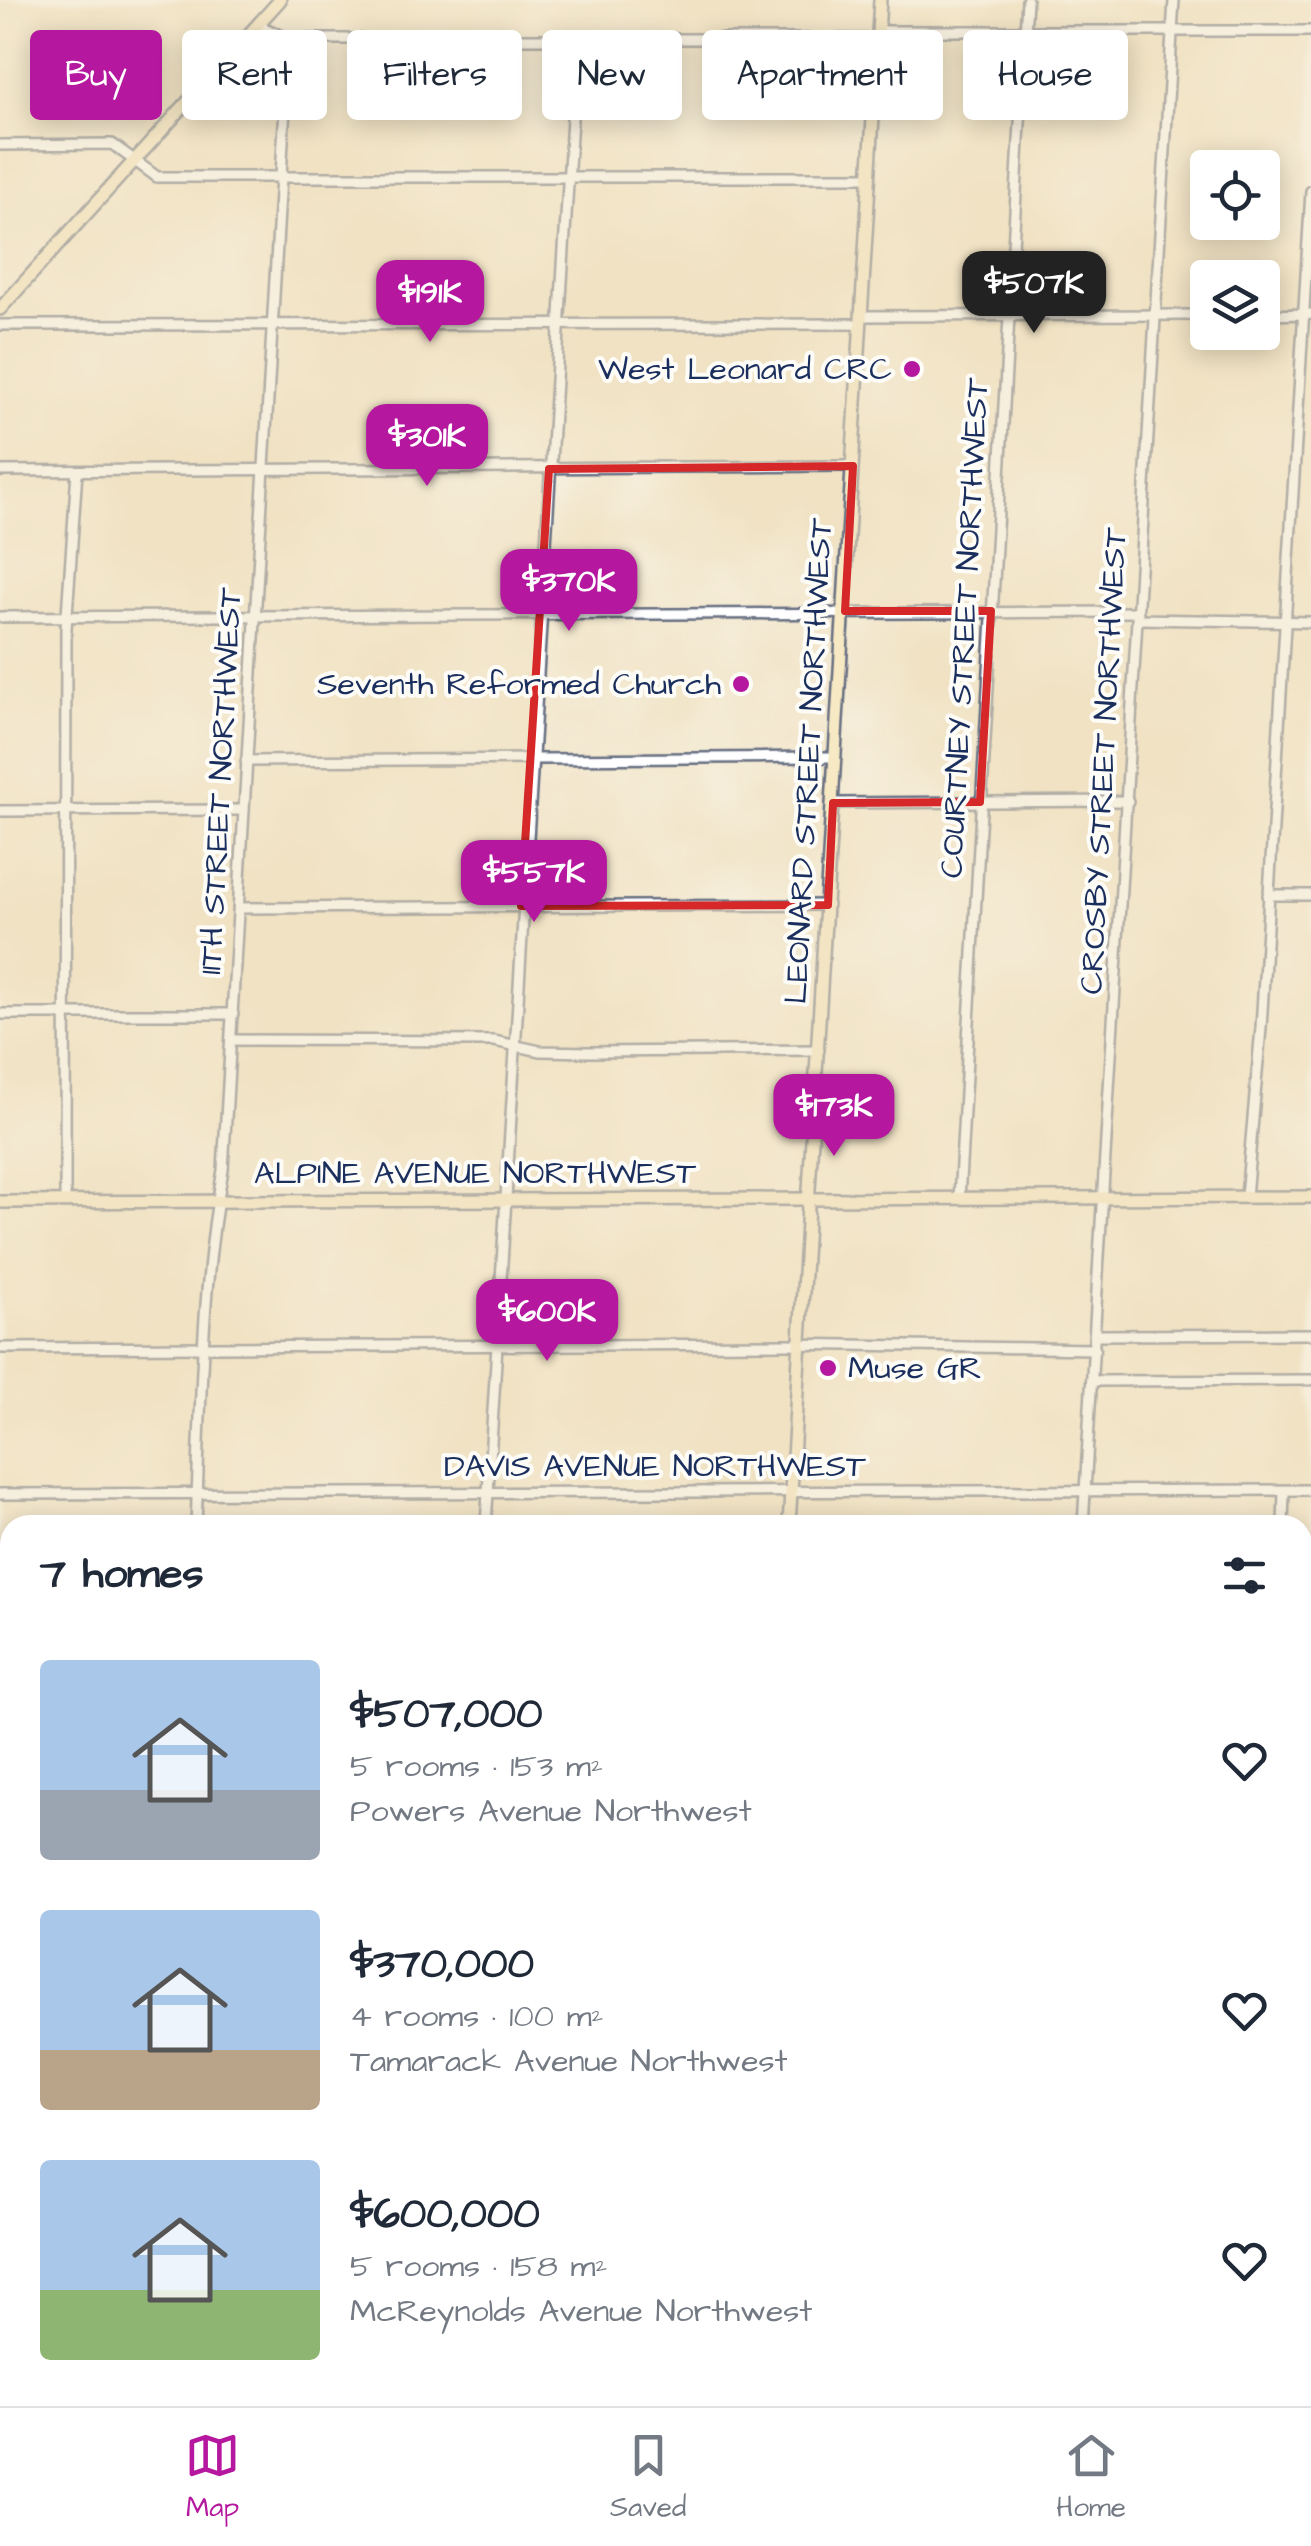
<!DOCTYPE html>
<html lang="en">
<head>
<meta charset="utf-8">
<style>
	:root { --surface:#fff; --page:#f2f2f3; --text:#1f2937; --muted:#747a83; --line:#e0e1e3; --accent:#b5179e }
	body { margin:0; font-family:"Architects Daughter",sans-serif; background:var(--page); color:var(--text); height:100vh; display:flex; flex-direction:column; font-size:38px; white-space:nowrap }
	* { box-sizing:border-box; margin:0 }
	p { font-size:32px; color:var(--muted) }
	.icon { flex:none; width:55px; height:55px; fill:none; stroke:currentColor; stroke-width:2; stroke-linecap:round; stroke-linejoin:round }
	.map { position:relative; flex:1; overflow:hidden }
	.sheet { position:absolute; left:0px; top:1515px; width:1312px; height:892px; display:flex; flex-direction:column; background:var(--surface); border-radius:30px 30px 0 0; box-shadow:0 5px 25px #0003 }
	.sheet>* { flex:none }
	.banner { position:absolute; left:30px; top:30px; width:1252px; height:90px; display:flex; gap:20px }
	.tools { position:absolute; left:1190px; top:150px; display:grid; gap:20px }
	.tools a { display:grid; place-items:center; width:90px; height:90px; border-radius:10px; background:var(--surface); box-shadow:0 5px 25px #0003; font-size:50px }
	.price { position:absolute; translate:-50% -85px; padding:0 22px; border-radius:20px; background:var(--accent); color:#fff; font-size:32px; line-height:65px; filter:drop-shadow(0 2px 5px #0008) }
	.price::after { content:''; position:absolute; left:50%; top:60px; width:30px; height:22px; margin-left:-15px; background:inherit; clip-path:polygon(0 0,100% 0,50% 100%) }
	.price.on { background:#222; color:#fff }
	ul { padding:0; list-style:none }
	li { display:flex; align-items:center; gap:30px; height:250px; padding:0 40px }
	li span { display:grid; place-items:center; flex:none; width:280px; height:200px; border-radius:10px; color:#555 }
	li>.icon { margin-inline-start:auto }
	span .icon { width:120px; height:120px; fill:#fffc; stroke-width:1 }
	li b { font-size:42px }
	h2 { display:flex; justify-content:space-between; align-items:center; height:120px; padding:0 40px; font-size:42px }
	.chip { padding:0 35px; border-radius:10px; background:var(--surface); box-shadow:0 5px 25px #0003; font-size:35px; line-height:90px }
	.chip.on { background:var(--accent); color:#fff }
	.menu { display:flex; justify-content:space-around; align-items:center; height:140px; border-top:2px solid var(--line); background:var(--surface); font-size:28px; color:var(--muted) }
	.menu a { display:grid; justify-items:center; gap:5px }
	.menu .on { color:var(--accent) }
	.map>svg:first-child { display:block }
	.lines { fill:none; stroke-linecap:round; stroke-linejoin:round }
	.street-casing { stroke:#666e81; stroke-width:14 }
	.secondary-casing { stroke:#666e81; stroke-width:16 }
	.street { stroke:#fff; stroke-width:9 }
	.secondary { stroke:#f7e9c3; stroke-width:11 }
	.rail { stroke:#1b2f5e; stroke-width:2.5 }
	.marked { fill:none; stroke:#d62828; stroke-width:8; stroke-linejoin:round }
	.poi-dot { fill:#b5179e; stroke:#fdfcf7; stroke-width:4 }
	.labels { text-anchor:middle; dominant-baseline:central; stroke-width:8; stroke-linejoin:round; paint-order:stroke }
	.poi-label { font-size:32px; fill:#1b2f5e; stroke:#fdfcf7; text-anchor:end }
	.street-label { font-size:32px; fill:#1b2f5e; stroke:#fdfcf7 }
</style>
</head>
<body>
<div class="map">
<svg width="1311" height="2406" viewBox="0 0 1311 2406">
	<rect width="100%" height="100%" fill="#fdfcf7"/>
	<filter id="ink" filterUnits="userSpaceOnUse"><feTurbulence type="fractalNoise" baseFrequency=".01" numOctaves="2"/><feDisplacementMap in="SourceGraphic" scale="20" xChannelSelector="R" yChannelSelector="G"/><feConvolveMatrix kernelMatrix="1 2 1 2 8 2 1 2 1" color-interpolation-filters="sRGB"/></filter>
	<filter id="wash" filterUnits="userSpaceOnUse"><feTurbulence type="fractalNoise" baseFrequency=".0048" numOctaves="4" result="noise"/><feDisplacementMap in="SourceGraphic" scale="40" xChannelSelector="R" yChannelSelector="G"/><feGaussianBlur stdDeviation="2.25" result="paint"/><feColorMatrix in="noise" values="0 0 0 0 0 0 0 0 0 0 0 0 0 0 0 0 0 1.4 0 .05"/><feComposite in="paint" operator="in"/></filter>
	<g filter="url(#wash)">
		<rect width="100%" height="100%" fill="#f0e2c3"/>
	</g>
	<g filter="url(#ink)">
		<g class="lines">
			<g class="street-casing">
				<g id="street">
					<polyline points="258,25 289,39 877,39"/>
					<polyline points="878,31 1311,31"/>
					<polyline points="0,145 112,144 157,177 869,177"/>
					<polyline points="1262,315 1311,314"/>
					<polyline points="861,316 1208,315"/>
					<polyline points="0,325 860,324"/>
					<polyline points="0,471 853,466"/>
					<polyline points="0,617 1138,612"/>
					<polyline points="1138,619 1311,622"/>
					<polyline points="246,761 835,757"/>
					<polyline points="833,803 1128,801"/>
					<polyline points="0,811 244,810"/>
					<polyline points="1268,895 1311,895"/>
					<polyline points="241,908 828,905"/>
					<polyline points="0,1014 233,1014"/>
					<polyline points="232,1040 494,1041 540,1051 590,1052 819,1050"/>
					<polyline points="1246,1197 1261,1028 1311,191"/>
					<polyline points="959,1199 1027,0"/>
					<polyline points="65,1202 66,629 77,471"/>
					<polyline points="1095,1335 1311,1334"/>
					<polyline points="0,1348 787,1344 1095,1349"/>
					<polyline points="1092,1381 1311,1380"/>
					<polyline points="0,1494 1311,1490"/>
					<path d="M196 1525C201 1407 201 1286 223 1170L289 39"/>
					<polyline points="486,1525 577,37"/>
					<polyline points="1083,1525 1174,0"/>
					<polyline points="1283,1525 1284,1491"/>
					<polyline points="0,1640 10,1640"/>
					<polyline points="1302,1644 1311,1644"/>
					<polyline points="1302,2021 1311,2021"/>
					<polyline points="1302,2162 1311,2162"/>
					<polyline points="1302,2304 1311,2304"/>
					<polyline points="1016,2398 1016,2406"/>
					<polyline points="1283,2406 1283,2398"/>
				</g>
			</g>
			<g class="secondary-casing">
				<g id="secondary">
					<polyline points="0,309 280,0"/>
					<polyline points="0,1202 1311,1197"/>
					<polyline points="789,1525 880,0"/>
					<polyline points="0,1786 10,1786"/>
					<polyline points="0,2240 10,2240"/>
					<polyline points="0,2382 10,2383"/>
					<polyline points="187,2398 276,2406"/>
					<polyline points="733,2406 733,2398"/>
				</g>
			</g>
			<use href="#street" class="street"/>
			<use href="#secondary" class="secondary"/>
			<g class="rail">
				<polyline points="1302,1802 1311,1802"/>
				<polyline points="0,1805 10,1805"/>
			</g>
		</g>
	</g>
	<path d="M0 0H1311V2406H0ZM853 466 845 611H991L980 802 833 803 828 905 521 906 549 469Z" fill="#f0e2c3" fill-opacity=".55" fill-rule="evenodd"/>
	<path class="marked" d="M853 466 845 611H991L980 802 833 803 828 905 521 906 549 469Z"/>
	<g class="poi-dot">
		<circle cx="912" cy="369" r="10"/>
		<circle cx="741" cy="684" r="10"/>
		<circle cx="828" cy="1368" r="10"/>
	</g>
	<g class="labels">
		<g class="poi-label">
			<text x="892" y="369">West Leonard CRC</text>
			<text x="721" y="684">Seventh Reformed Church</text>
			<text x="848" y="1368" text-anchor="start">Muse GR</text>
		</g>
		<g class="street-label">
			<text transform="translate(965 628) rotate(-87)">COURTNEY STREET NORTHWEST</text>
			<text transform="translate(809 761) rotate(-87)">LEONARD STREET NORTHWEST</text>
			<text transform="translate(1104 761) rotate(-87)">CROSBY STREET NORTHWEST</text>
			<text transform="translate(221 781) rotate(-87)">11TH STREET NORTHWEST</text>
			<text x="475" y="1173">ALPINE AVENUE NORTHWEST</text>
			<text x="655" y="1466">DAVIS AVENUE NORTHWEST</text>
		</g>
	</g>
</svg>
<div class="tools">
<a><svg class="icon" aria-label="locate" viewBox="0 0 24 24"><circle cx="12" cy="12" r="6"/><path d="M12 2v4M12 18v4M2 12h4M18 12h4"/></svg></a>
<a><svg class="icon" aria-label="layers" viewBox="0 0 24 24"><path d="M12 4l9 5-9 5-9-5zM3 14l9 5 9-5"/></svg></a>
</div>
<b class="price on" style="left:1034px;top:336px">$507K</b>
<b class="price" style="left:430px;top:345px">$191K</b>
<b class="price" style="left:427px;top:489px">$301K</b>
<b class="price" style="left:569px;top:634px">$370K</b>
<b class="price" style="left:534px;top:925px">$557K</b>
<b class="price" style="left:834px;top:1159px">$173K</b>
<b class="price" style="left:547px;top:1364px">$600K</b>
<div class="banner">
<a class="chip on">Buy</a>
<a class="chip">Rent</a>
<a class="chip">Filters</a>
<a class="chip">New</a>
<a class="chip">Apartment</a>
<a class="chip">House</a>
</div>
<section class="sheet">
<h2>7 homes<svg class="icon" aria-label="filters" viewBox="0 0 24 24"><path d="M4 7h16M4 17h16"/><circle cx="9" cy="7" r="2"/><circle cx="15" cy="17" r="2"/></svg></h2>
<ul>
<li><span style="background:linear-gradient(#a9c7e8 65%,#9aa5b1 0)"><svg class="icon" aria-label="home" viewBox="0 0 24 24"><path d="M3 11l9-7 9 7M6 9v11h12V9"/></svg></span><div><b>$507,000</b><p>5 rooms · 153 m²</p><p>Powers Avenue Northwest</p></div><svg class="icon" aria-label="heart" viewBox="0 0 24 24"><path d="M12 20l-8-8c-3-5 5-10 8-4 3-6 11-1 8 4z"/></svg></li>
<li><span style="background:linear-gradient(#a9c7e8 70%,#b9a48a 0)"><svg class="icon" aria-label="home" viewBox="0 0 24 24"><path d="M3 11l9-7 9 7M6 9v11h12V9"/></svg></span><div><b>$370,000</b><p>4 rooms · 100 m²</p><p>Tamarack Avenue Northwest</p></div><svg class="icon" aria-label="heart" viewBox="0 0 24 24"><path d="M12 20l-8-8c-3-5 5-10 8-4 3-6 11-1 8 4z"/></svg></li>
<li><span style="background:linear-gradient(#a9c7e8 65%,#8fb573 0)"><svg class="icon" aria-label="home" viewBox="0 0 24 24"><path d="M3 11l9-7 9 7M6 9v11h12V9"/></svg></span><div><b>$600,000</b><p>5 rooms · 158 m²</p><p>McReynolds Avenue Northwest</p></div><svg class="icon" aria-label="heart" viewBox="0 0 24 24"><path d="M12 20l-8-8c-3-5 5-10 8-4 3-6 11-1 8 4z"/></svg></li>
</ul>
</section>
</div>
<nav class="menu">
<a class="on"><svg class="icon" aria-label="map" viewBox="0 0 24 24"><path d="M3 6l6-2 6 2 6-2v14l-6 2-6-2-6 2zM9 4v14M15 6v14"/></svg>Map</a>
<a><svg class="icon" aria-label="saved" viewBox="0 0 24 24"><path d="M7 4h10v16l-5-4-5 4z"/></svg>Saved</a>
<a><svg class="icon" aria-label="home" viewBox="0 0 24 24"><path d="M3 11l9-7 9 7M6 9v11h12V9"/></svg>Home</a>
</nav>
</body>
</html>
